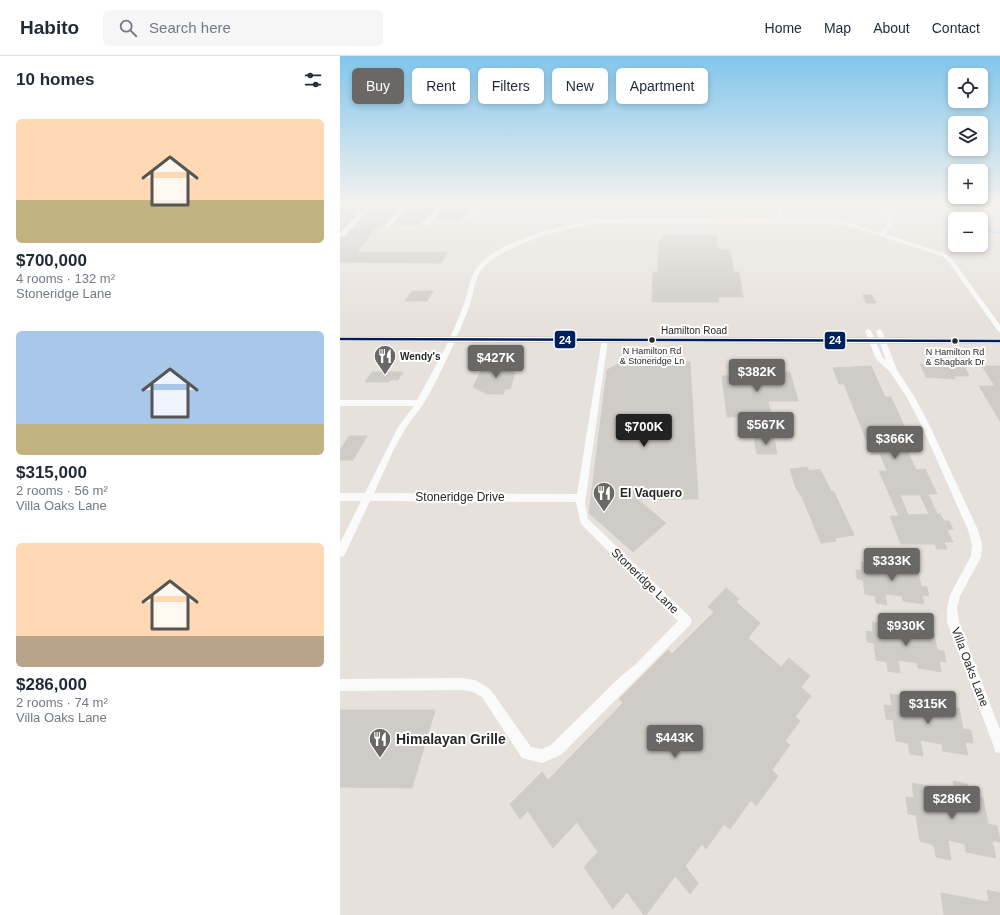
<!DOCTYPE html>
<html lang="en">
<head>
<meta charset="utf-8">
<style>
	:root { --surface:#fff; --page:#f6f6f7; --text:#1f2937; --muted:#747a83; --line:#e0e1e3; --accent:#6a6866 }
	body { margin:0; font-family:Helvetica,sans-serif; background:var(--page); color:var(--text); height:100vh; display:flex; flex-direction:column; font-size:15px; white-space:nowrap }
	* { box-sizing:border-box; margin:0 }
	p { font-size:13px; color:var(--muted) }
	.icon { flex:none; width:22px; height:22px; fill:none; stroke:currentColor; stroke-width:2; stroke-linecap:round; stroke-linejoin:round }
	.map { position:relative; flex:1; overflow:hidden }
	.side { display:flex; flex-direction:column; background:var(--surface); width:340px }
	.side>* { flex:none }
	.banner { position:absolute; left:12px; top:12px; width:380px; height:36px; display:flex; gap:8px }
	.controls { position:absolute; left:608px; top:12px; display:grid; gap:8px }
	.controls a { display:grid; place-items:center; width:40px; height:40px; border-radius:6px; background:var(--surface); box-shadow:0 2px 6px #0003; font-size:20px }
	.price { position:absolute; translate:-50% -34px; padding:0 9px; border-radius:4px; background:var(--accent); color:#fff; font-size:13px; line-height:26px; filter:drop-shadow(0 1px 2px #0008) }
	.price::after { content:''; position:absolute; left:50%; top:24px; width:12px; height:9px; margin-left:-6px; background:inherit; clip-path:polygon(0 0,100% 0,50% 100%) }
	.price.current { background:#222; color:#fff }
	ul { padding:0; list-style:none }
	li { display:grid; align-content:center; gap:8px; height:212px; padding:0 16px }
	li span { display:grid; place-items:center; height:124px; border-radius:6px; color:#555 }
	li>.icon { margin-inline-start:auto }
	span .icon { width:72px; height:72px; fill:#fffc; stroke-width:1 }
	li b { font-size:17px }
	h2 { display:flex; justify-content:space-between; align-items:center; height:48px; padding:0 16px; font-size:17px }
	.chip { padding:0 14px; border-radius:6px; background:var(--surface); box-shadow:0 2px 6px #0003; font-size:14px; line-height:36px }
	.chip.current { background:var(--accent); color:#fff }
	header { display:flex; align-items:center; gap:24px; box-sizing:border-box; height:56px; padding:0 20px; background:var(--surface); border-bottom:1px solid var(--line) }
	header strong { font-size:19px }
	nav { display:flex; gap:22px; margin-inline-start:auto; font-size:14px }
	.search { width:280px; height:36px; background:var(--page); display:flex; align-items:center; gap:10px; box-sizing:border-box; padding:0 14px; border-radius:6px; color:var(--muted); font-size:15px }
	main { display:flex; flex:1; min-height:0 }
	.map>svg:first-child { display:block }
	.green { fill:#cde5b0 }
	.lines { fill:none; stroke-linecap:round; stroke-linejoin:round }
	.stream { stroke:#86e2f1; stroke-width:2 }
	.building { fill:#cfcbc6; stroke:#d2cdc7; fill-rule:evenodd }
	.minor { fill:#fbfafa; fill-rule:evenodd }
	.primary { fill:#cac2b6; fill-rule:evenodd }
	.bus-1-casing { stroke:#fff; stroke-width:5 }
	.bus-1 { stroke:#00205b; stroke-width:2.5 }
	.bus-dot { fill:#272727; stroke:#fff; stroke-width:1.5 }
	.labels { text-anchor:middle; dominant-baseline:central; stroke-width:4; stroke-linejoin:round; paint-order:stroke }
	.far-bus-label { font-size:9px; fill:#272727; stroke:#fff }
	.far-street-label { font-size:10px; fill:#272727; stroke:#fff }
	.far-poi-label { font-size:10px; font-weight:bold; fill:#272727; stroke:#fff; text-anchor:start }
	.poi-label { font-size:12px; font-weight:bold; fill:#272727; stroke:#fff; text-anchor:start }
	.street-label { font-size:12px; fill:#272727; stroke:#fff }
	.near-poi-label { font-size:14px; font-weight:bold; fill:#272727; stroke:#fff; text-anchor:start }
	.line-badge { stroke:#fff; stroke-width:1.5 }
	.badge-label { font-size:11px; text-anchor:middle; font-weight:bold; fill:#fff }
</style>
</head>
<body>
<header>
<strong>Habito</strong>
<div class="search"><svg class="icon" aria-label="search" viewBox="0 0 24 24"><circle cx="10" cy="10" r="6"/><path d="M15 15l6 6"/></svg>Search here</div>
<nav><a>Home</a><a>Map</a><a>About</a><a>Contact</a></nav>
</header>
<main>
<section class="side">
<h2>10 homes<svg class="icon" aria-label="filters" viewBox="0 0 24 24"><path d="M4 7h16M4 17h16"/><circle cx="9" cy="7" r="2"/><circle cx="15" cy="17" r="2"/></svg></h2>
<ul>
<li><span style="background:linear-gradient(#ffd9b3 65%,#c2b280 0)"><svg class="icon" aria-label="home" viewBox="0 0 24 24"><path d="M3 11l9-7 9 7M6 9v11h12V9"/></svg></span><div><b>$700,000</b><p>4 rooms · 132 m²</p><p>Stoneridge Lane</p></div></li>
<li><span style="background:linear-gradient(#a9c7e8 75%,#c2b280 0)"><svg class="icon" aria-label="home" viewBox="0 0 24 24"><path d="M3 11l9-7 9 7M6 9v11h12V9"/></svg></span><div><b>$315,000</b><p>2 rooms · 56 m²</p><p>Villa Oaks Lane</p></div></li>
<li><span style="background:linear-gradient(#ffd9b3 75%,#b9a48a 0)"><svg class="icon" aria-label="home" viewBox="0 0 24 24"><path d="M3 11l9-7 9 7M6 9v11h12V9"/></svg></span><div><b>$286,000</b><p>2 rooms · 74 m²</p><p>Villa Oaks Lane</p></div></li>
</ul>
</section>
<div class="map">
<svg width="660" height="859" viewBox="0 0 660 859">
	<rect width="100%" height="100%" fill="#e7e1db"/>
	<polygon class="green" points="317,149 427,149 429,161 372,160 370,150 317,150"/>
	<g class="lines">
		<g class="stream">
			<polyline points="602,149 619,154 624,163"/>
			<polyline points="641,171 650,176 660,177"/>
		</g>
	</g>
	<g class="building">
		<polygon points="37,149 62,149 44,169 40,169 35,173 17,196 108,196 101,207 0,206 0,182 5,181 32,151 35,151"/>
		<polygon points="70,149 93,149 91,151 95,151 86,163 82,163 76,169 53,169"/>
		<polygon points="9,151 24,151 0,176 0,153 7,153"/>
		<polygon points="103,151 128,151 120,164 95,163"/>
		<polygon points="323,179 376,179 377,193 390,193 394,216 399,216 403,241 378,241 379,246 312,246 313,216 318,216 319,184 323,184"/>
		<polygon points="72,235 93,235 87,245 65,245"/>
		<polygon points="523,239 532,239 536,247 526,247"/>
		<polygon points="164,303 174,303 170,313 174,313 173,316 175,316 170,333 165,333 163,338 147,338 133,331 141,315 158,314"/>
		<polygon points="323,306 350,306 358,443 297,443 326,467 293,496 249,457 267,314 280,307 284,310 323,309"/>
		<polygon points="593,307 594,309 623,308 629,320 614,320 615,323 586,321 580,308"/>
		<path d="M531 310 545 341H551L576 396H568L576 414 585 413 597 438H588L597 457 594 458H600L604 465H609L613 473 607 474 613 486H604L607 493H597L595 488H561L550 460H559L539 415H547L540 398H532L504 328H499L493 312ZM560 439H580L589 458 568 459Z"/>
		<polygon points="642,310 660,310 660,365 639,330 655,330"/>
		<polygon points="32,316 63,316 58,324 50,324 49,326 25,326"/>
		<polygon points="429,316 450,316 458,345 428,345 431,360 387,361 382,320 429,318"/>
		<polygon points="9,380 27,380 13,404 0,404 0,394"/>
		<polygon points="414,381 434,381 437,398 417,398"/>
		<polygon points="467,411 469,415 480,413 491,435 494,436 514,479 495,482 496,485 481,487 462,441 456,432 450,413"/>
		<polygon points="557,505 567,507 568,514 578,515 581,530 587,531 589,540 582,539 584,548 563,545 562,540 545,538 547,549 536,547 535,540 525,538 523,524 517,523 516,514 522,514 521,506 557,511"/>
		<polygon points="386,532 399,543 396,546 420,567 408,582 441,611 449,602 470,620 461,631 471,640 455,661 460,665 445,685 450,689 432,714 438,720 416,750 411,744 390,773 384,768 366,793 362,788 345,810 358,827 350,838 335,820 306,859 304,859 287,836 273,853 244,811 258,796 237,766 213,792 188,755 180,763 170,748 202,716 208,724 283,647 279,643 328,594 332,598 374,556 368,551"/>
		<polygon points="570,565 581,567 583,575 594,577 597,594 604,595 606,606 599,605 601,616 578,612 577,607 558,604 560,617 548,615 547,606 536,604 534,587 527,586 526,575 533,576 532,566 554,569 555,574 572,577"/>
		<polygon points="550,638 575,642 575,648 595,652 592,638 605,640 607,650 619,652 623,673 631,674 633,687 625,686 628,699 603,695 602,688 580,684 583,700 570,698 568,687 556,685 553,664 546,663 544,649 552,650"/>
		<polygon points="0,654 95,654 72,732 0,731"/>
		<polygon points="613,725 627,728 630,740 643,742 648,768 657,770 660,783 660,786 652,785 656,802 626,796 625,788 608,784 611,804 596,801 595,792 591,788 580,785 576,759 568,758 566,741 574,742 572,727 615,735"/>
		<polygon points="647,834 660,837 660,859 604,859 601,837 649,846"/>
	</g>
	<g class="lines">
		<g class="minor">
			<polygon points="28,149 32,149 4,180 0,180 0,178"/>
			<polygon points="64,149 68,149 50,171 46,171 46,169"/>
			<polygon points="99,149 103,149 89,169 85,169 84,168"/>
			<polygon points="135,149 139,149 131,162 127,162 127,161"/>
			<path d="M437 149H441L445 164H492L512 168 540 177 548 168V162L542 149H546L554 165 551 171 545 178 606 198 612 203 660 269V276L658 275 608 205 602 200 509 170 492 168 257 167C221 174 172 185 145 210 133 221 134 240 128 254 115 286 101 318 84 347 78 356 71 363 66 372 53 392 44 416 34 437L237 438 262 283 265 281 267 282 268 283 245 447 248 463 350 561 352 565 350 569 221 699 202 707 182 702 142 641 133 636 122 634 0 635V623L122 622 135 624 150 633 191 691 202 693 211 689 281 620 295 609 338 565 241 468 236 446 30 445 4 500 0 501V487L21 445H0V437H25L58 371 74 350H0V344H77C94 313 112 282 124 248 129 235 129 220 139 209 161 183 224 170 257 163H440Z"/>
			<polygon points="638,149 643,149 651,155 647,156"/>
			<polygon points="528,273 531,275 543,302 546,304 536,275 539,273 542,275 557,314 574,340 588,366 638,474 642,488 641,501 620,540 617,552 619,566 660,674 660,697 655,696 654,691 607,566 607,552 610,539 631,500 632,488 628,474 580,366 566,340 550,316 536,303 525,275"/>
		</g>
		<polygon class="primary" points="0,280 660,282 660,288 0,286"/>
		<g class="bus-1-casing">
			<polyline id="bus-1" points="0,283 660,285"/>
		</g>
		<use href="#bus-1" class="bus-1"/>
	</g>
	<linearGradient id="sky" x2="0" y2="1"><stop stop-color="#81c6ec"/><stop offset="0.55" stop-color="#f4f2ef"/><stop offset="1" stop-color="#f4f2ef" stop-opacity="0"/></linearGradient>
	<rect width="660" height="269" fill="url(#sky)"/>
	<defs>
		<g id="restaurant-pin" transform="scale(1.15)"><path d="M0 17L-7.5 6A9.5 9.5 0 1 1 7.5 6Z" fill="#6a6866" stroke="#fff"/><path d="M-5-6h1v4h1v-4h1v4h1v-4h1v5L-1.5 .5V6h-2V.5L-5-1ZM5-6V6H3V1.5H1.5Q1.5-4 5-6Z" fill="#fff"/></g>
	</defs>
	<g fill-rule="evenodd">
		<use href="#restaurant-pin" x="45" y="300"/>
		<use href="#restaurant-pin" x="264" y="437"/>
		<use href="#restaurant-pin" x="40" y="683"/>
	</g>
	<g class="bus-dot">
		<circle cx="312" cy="284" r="3.5"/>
		<circle cx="615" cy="285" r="3.5"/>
	</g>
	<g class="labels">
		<g class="far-bus-label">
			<text x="312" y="295">N Hamilton Rd<tspan x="312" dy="10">&amp; Stoneridge Ln</tspan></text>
			<text x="615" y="296">N Hamilton Rd<tspan x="615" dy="10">&amp; Shagbark Dr</tspan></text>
		</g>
		<g class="far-street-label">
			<text x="354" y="274">Hamilton Road</text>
		</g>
		<g class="far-poi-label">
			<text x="60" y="300">Wendy's</text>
		</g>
		<g class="poi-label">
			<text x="280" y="437">El Vaquero</text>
		</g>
		<g class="street-label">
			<text x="120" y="441">Stoneridge Drive</text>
			<text transform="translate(305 525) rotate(44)">Stoneridge Lane</text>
			<text transform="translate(630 611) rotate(69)">Villa Oaks Lane</text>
		</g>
		<g class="near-poi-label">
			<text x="56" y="683">Himalayan Grille</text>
		</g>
	</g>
	<g class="line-badge">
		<rect x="214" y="274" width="22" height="19" rx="4" fill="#00205b"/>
		<rect x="484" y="275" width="22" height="19" rx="4" fill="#00205b"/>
	</g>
	<g class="badge-label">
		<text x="225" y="288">24</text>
		<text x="495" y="288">24</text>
	</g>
</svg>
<div class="controls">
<a><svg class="icon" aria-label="locate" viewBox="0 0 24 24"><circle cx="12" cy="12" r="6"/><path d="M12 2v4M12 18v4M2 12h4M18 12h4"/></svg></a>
<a><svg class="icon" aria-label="layers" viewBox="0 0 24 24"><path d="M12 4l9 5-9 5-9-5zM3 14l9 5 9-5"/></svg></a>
<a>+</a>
<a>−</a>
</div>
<b class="price" style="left:156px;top:323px">$427K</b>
<b class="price" style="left:417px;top:337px">$382K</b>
<b class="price" style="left:426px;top:390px">$567K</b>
<b class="price current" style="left:304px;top:392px">$700K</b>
<b class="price" style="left:555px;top:404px">$366K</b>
<b class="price" style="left:552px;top:526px">$333K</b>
<b class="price" style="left:566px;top:591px">$930K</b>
<b class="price" style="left:588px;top:669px">$315K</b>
<b class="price" style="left:335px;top:703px">$443K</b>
<b class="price" style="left:612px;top:764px">$286K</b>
<div class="banner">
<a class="chip current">Buy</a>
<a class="chip">Rent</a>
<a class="chip">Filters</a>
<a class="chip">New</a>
<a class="chip">Apartment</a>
</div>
</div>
</main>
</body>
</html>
